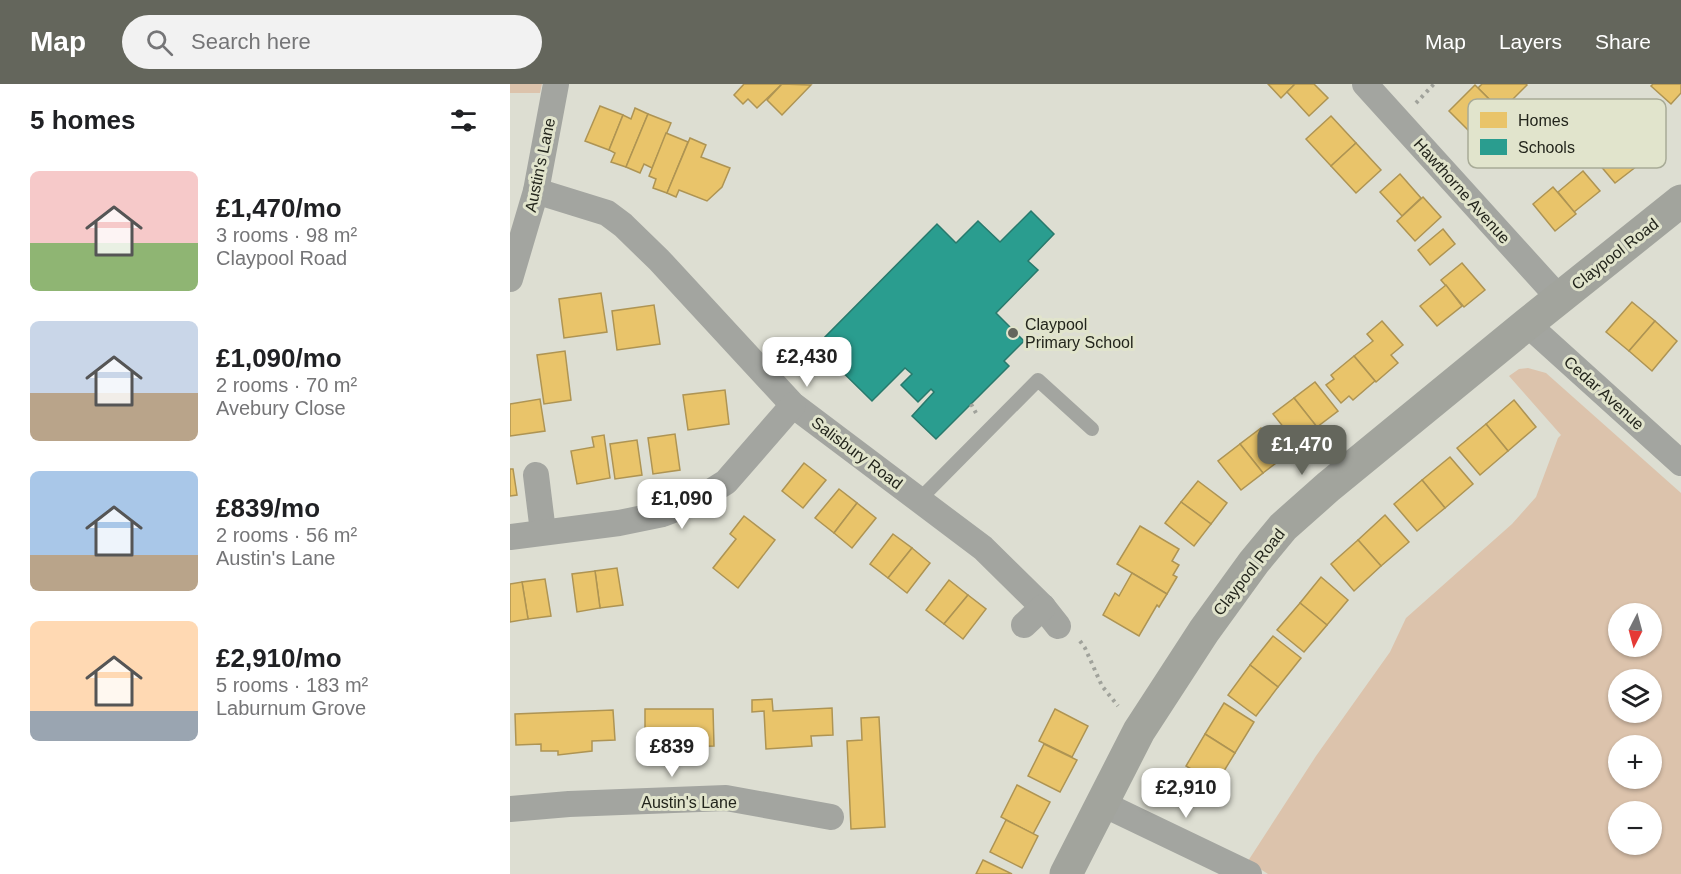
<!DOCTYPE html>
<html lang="en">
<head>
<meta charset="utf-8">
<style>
	:root { --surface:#fff; --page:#f2f2f2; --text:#202124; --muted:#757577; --accent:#64665c }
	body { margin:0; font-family:Arial,sans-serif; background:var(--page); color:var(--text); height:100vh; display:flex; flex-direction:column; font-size:22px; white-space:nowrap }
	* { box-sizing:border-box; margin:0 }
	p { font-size:20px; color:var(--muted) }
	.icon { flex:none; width:33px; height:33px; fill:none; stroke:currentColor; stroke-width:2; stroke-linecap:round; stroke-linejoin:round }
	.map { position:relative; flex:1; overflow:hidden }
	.details { display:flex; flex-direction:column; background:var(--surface); width:510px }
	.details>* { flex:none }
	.needle { width:39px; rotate:186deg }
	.controls { position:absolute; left:1098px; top:519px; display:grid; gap:12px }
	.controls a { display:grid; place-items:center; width:54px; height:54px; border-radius:50%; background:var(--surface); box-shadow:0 2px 4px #0004; font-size:30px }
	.price { position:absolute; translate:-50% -51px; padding:0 14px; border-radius:12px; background:#fff; color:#222; font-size:20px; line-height:39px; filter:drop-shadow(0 2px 3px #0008) }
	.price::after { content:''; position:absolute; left:50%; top:36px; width:18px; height:14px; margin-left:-9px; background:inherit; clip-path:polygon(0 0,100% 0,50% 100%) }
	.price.current { background:var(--accent); color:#fff }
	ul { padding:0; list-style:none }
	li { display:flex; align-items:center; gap:18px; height:150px; padding:0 30px }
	li span { display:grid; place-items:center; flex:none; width:168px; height:120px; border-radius:9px; color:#555 }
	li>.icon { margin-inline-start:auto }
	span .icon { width:72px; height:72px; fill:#fffc; stroke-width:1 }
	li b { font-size:26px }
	h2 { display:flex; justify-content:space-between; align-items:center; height:72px; padding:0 30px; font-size:26px }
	header { display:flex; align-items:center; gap:36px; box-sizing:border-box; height:84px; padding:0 30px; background:var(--accent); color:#fff }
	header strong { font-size:28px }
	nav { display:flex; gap:33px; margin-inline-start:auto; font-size:21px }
	.search { width:420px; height:54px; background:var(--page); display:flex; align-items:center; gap:15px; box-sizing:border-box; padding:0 21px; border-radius:33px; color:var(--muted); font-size:22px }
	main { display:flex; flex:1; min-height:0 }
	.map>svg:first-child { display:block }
	.green { fill:#dcc3ac; fill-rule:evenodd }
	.homes { fill:#e9c46a; stroke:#ae9453; stroke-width:1.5 }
	.schools { fill:#2a9d8f; stroke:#28796c; stroke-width:1.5 }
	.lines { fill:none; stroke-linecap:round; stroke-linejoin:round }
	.path { stroke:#a0a29b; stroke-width:4; stroke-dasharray:3 4.5; stroke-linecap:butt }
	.lane { stroke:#a3a5a0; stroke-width:14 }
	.street { stroke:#a3a5a0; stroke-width:26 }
	.secondary { stroke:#a2a49d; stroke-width:33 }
	.poi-dot { fill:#64665c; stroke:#e1e4cc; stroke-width:2 }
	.labels { text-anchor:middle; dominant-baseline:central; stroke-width:6; stroke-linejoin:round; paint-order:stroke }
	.street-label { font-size:16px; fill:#23251c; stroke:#e1e4cc }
	.poi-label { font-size:16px; fill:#23251c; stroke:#e1e4cc; text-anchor:start }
	.key { fill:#e1e4cc; stroke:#a8ab97; stroke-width:1.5 }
	.key-label { font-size:16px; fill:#23251c }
</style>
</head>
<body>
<header>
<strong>Map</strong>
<div class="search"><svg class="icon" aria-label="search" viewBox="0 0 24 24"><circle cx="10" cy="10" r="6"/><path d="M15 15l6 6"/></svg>Search here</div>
<nav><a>Map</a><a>Layers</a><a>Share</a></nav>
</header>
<main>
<section class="details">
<h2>5 homes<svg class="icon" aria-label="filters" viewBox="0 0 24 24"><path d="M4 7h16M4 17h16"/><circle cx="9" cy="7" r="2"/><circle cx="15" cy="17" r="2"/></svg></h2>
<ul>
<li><span style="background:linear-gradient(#f6c9c9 60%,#8fb573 0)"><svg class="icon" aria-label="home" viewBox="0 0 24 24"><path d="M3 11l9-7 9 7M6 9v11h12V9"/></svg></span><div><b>£1,470/mo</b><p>3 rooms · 98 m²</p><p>Claypool Road</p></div></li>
<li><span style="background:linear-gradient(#c9d6e8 60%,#b9a48a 0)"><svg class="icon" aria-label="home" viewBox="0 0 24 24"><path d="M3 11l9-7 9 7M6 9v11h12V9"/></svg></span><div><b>£1,090/mo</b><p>2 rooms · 70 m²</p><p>Avebury Close</p></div></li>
<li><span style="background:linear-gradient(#a9c7e8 70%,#b9a48a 0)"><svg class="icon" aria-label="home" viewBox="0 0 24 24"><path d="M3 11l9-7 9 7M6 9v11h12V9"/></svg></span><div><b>£839/mo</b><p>2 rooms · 56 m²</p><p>Austin's Lane</p></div></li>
<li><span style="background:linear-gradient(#ffd9b3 75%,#9aa5b1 0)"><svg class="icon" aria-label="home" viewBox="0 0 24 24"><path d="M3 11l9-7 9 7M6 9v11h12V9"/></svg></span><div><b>£2,910/mo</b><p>5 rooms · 183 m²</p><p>Laburnum Grove</p></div></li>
</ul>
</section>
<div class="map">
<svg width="1171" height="790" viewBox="0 0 1171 790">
	<rect width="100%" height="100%" fill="#ddded2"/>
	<g class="green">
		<polygon points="0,0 32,0 30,9 0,9"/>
		<path d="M1018 284 1036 289 1171 409V790H758L738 777 806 672 880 568 896 534 1002 440 1026 413 1048 354 1051 351 999 292 1009 285ZM1108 530H1142V562H1108ZM1108 596H1142V628H1108ZM1108 662H1142V694H1108ZM1108 728H1142V760H1108Z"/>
	</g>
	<g class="homes">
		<polygon points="234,0 272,0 247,24 238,15 233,20 224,11"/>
		<polygon points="272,0 301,1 272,31 257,16"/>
		<polygon points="758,0 785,0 771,14"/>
		<polygon points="785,0 804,0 818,14 799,32 777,8"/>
		<polygon points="972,0 1016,0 1017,1 991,27 968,4"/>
		<polygon points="1143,0 1171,0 1171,9 1161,20 1141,2"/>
		<polygon points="965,1 989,25 963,51 939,27"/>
		<polygon points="90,22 113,31 99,66 75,57"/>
		<polygon points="125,24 138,30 116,83 101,78 105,69 99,66 113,31 121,35"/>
		<polygon points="138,30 161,39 142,84 134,80 130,89 116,83"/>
		<polygon points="821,32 846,59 821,82 796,55"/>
		<polygon points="156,49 178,58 157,109 143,104 146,95 139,92"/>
		<polygon points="180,54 196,61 191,73 220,84 212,103 197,117 169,106 166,113 157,109"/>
		<polygon points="846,59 871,86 846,109 821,82"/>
		<polygon points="1114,59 1131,79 1105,99 1089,80"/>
		<polygon points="1073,87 1090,107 1064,128 1048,108"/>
		<polygon points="890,90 911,114 892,132 870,108"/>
		<polygon points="1043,103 1066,130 1045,147 1023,120"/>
		<polygon points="913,113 931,133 905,157 887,137"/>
		<polygon points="933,145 945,160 920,181 908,166"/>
		<polygon points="952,179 975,206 954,223 931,196"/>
		<polygon points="936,201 952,222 927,242 910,222"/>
		<polygon points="91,209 97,248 54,254 49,215"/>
		<polygon points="1122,218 1145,237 1119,267 1096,248"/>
		<polygon points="144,221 150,260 107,266 102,227"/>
		<polygon points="872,237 893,261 881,271 888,279 866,298 844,272 863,257 857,250"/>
		<polygon points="1145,237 1167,257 1142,287 1119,267"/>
		<polygon points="55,267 61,316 34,320 27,271"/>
		<polygon points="844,272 865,297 843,316 839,312 831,319 816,301 824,295 821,291"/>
		<polygon points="805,298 828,327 807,343 784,314"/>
		<polygon points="215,306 219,340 178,346 173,311"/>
		<polygon points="784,314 807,343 786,359 763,330"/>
		<polygon points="30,315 35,347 0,352 0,320"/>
		<polygon points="1004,316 1026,343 998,367 976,340"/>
		<polygon points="976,340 998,367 970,391 947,364"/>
		<polygon points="751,344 774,373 753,389 730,360"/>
		<polygon points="165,350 170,386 143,390 138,354"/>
		<polygon points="94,351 100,394 67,400 61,367 84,363 82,353"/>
		<polygon points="127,356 132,391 105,395 100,360"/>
		<polygon points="730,360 753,389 731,406 708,377"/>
		<polygon points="940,373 963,400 935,424 912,396"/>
		<polygon points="294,379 316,396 293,424 272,407"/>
		<polygon points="0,385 3,385 7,411 0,412"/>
		<polygon points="912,396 935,424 907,447 884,420"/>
		<polygon points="688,397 717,419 701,440 671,418"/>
		<polygon points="329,405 347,419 324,449 305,434"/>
		<polygon points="671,418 701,440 684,462 655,439"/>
		<polygon points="347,419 366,434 342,464 324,449"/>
		<polygon points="875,431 899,458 871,482 848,456"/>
		<polygon points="234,432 265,456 228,504 203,484 226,455 220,450"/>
		<polygon points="630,442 669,465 662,477 669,481 663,491 667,493 657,510 607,480"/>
		<polygon points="383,450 402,464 378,494 360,480"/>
		<polygon points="848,456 871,482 844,507 821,480"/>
		<polygon points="402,464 420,479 397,509 378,494"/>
		<polygon points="107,484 113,521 90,524 85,487"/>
		<polygon points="85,487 90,524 67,528 62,490"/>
		<polygon points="622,489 657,510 649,523 647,521 629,552 593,531 605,509 609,512"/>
		<polygon points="811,493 838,516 817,541 790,519"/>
		<polygon points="35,495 41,532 18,535 12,498"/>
		<polygon points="439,496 458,511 434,540 416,526"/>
		<polygon points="12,498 18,535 0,538 0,500"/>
		<polygon points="458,511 476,525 453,555 434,540"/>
		<polygon points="790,519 817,541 794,568 767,546"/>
		<polygon points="763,552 791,574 768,603 740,581"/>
		<polygon points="740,581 768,603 746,632 718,611"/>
		<polygon points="262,615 263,627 322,624 323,651 301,652 302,662 256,665 254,627 242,628 242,616"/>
		<polygon points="714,619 744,638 725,669 695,650"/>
		<polygon points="135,625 203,625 204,662 135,663"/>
		<polygon points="545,625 578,642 562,673 529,657"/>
		<polygon points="103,626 105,656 82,657 82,667 48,671 48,667 31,667 31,660 6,661 5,630"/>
		<polygon points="369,633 375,743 341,745 337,657 352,656 351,634"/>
		<polygon points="695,650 725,669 706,700 676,682"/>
		<polygon points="534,660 567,676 550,708 518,692"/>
		<polygon points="507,701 540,718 523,750 491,733"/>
		<polygon points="496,736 528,752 512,784 480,768"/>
		<polygon points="473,776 502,790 466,790"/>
	</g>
	<polygon class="schools" points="521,127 544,150 518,177 528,186 486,229 514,257 494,277 499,282 426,355 402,332 424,308 421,305 408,318 391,301 402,290 395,284 362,317 306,262 427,140 446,159 468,137 490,158"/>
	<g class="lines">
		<g class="path">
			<polyline points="906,19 924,0"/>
			<polyline points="461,320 466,329"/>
			<polyline points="570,557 575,564 592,602 608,622"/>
		</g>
		<polyline class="lane" points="409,416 528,296 582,345"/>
		<g class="street">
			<polyline points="855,0 1049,214"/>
			<polyline points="26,107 97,129 113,141 149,176 283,321 473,464 533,523 548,542"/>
			<polyline points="0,195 26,107 46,0"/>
			<polyline points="1017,240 1171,379"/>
			<polyline points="26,391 33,448"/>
			<polyline points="0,453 109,439 153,430 184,418 216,398 283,321"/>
			<polyline points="514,541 533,523"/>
			<polyline points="593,720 739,790"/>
			<polyline points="0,725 59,720 216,714 321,733"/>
		</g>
		<polyline class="secondary" points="556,790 629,647 694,547 744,478 773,443 818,403 1017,240 1171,117"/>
	</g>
	<circle class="poi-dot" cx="503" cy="249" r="6"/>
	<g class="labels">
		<g class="street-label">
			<text transform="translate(30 81) rotate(-78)">Austin's Lane</text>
			<text transform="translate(952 107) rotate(48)">Hawthorne Avenue</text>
			<text transform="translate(1105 170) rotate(-38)">Claypool Road</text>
			<text transform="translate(1094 309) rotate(42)">Cedar Avenue</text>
			<text transform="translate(347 369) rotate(37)">Salisbury Road</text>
			<text transform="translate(739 488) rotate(-52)">Claypool Road</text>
			<text x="179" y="718">Austin's Lane</text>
		</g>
		<g class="poi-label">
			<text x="515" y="240">Claypool<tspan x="515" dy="18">Primary School</tspan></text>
		</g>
	</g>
	<rect x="958" y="15" width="198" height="69" rx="9" class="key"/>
	<rect x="970" y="28" width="27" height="16" fill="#e9c46a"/>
	<rect x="970" y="55" width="27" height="16" fill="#2a9d8f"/>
	<g class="key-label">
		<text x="1008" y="42">Homes</text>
		<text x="1008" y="69">Schools</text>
	</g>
</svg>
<div class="controls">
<a><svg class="needle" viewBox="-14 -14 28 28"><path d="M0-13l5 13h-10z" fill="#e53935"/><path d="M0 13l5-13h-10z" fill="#757577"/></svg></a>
<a><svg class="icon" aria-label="layers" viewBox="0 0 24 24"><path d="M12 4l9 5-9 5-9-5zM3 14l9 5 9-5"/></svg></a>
<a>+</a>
<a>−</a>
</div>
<b class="price" style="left:297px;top:304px">£2,430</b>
<b class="price current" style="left:792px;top:392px">£1,470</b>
<b class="price" style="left:172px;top:446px">£1,090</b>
<b class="price" style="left:162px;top:694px">£839</b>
<b class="price" style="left:676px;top:735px">£2,910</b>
</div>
</main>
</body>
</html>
